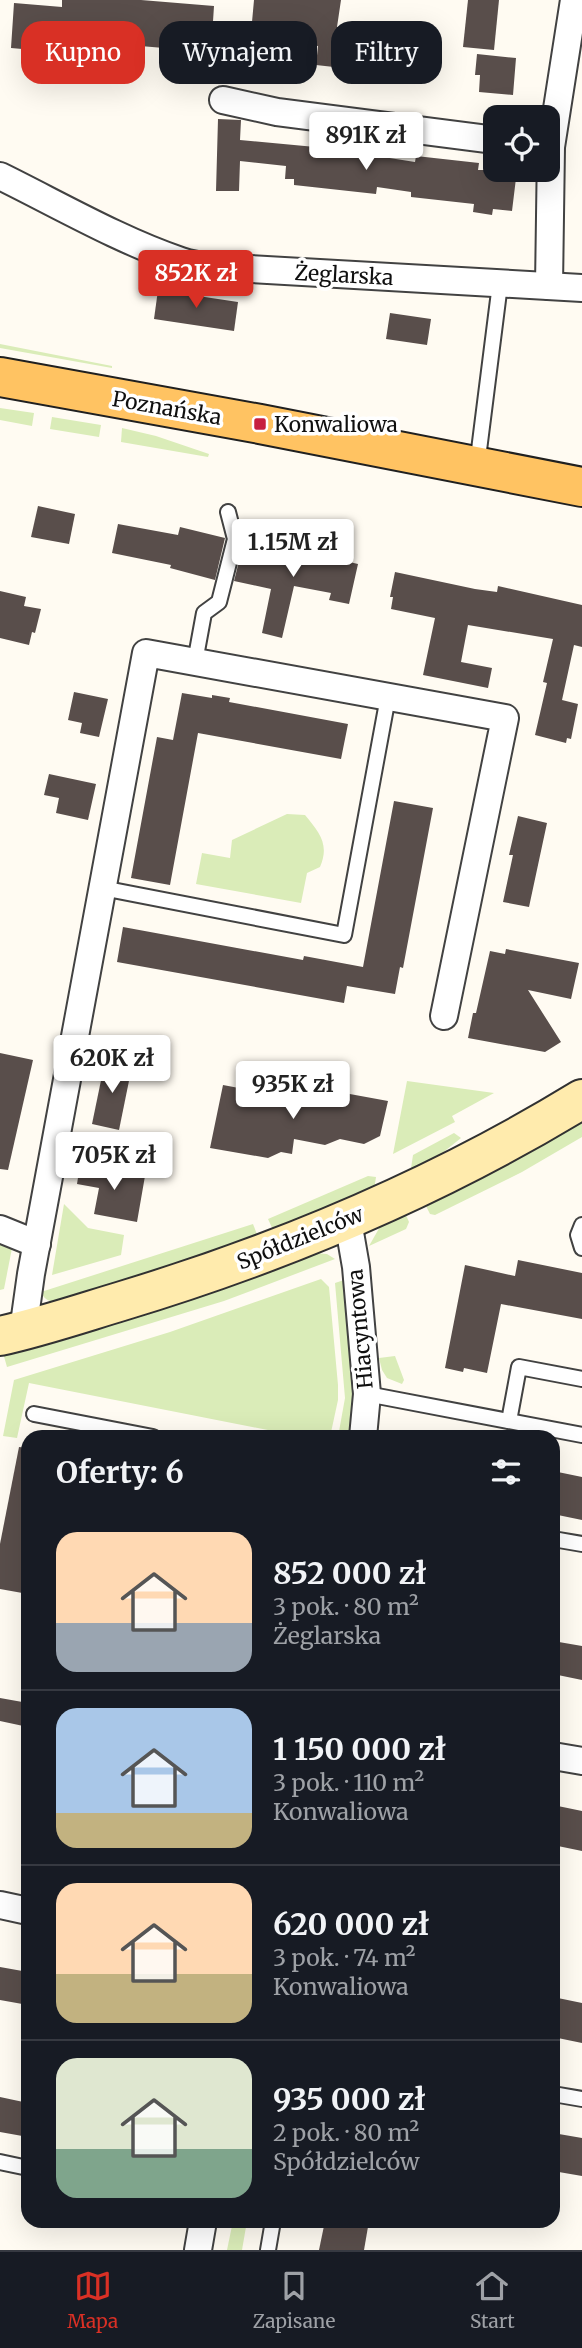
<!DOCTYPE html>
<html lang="pl">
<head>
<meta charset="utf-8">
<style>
	:root { --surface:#171b24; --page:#20242c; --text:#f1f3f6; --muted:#9ea1a6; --line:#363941; --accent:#d93025 }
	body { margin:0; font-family:Merriweather,serif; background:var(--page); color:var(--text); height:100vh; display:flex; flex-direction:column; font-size:26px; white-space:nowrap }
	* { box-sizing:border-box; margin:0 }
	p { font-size:23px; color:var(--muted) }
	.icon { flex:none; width:38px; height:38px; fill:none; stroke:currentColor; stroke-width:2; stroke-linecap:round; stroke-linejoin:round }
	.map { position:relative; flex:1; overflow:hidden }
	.sheet { position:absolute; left:21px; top:1430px; width:539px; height:798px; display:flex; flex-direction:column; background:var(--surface); border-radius:21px; box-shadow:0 7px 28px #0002 }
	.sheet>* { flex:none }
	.banner { position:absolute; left:21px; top:21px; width:541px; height:63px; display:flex; gap:14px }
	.fabs { position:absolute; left:483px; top:105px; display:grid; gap:14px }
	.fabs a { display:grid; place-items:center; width:77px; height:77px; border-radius:14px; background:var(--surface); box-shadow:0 7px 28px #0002; font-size:35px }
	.price { position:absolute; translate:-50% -60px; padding:0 16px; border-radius:7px; background:#fff; color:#222; font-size:23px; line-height:46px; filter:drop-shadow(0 2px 4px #0008) }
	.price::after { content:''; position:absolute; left:50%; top:42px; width:21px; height:16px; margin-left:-10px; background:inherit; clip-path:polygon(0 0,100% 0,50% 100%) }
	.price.current { background:var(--accent); color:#fff }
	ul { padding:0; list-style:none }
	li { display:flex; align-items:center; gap:21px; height:175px; padding:0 35px }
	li+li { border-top:2px solid var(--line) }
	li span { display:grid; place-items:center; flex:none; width:196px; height:140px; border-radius:21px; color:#555 }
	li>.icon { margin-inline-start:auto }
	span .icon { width:84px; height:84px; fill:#fffc; stroke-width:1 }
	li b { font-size:30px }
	h2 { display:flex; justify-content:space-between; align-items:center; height:84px; padding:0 35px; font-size:30px }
	.pill { padding:0 24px; border-radius:21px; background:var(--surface); box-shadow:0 7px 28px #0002; font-size:24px; line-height:63px }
	.pill.current { background:var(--accent); color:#fff }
	.dock { display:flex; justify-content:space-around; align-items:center; height:98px; border-top:2px solid var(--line); background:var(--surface); font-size:19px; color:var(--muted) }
	.dock a { display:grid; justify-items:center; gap:4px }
	.dock .current { color:var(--accent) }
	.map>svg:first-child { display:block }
	.green { fill:#daecb8 }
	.building { fill:#594e4b }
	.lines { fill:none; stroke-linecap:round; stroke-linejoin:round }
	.lane-casing { stroke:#424242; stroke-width:18 }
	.street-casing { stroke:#424242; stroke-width:30 }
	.secondary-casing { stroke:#313131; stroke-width:42 }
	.primary-casing { stroke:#202020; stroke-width:42 }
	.lane { stroke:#fff; stroke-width:14 }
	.street { stroke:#fff; stroke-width:26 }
	.secondary { stroke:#ffebad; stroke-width:38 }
	.primary { stroke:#ffc362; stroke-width:38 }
	.poi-dot { fill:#c71f3e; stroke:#fff; stroke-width:2.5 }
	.labels { text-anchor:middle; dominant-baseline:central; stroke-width:7; stroke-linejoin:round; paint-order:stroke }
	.street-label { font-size:21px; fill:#0f0f0f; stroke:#fff }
	.poi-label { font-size:21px; fill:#0f0f0f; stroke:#fff; text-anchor:start }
</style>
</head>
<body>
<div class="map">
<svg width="582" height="2250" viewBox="0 0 582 2250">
	<rect width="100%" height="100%" fill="#fffbf2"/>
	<g class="green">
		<polygon points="0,344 112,366 112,368 0,348"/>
		<polygon points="0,408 34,413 32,426 0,420"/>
		<polygon points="52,417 101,425 99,437 50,429"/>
		<polygon points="122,428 156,436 209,454 208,457 121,442"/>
		<path d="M287 814 305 815C319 832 330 844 320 867L307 873 301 903 196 884 202 853 230 858 232 840Z"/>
		<polygon points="407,1081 494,1093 452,1116 455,1122 393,1154"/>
		<polygon points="582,1118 582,1137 522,1172 435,1215 430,1214 425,1204"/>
		<polygon points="454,1133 461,1138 421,1170 410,1175 413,1155"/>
		<polygon points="368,1176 376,1177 374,1190 274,1232 268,1219"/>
		<polygon points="64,1204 88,1228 124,1235 121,1255 52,1275"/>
		<polygon points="405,1213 409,1222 406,1229 369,1246 381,1225"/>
		<path d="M253 1224 258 1237 62 1302C52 1302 45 1302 41 1292Z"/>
		<polygon points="0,1237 13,1243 4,1289 0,1290"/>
		<polygon points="314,1253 327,1254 335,1259 224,1301 7,1367 3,1353"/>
		<polygon points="321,1279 329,1287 338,1385 338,1400 330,1437 303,1437 29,1383 17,1438 3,1436 14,1380 170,1332"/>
		<polygon points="344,1280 355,1401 349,1437 338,1437 345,1398 335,1283"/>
		<polygon points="395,1356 404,1380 402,1384 387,1378 382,1370 379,1358"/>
		<polygon points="233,2221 247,2221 242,2250 227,2250"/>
	</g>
	<g class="building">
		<polygon points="62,0 141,0 214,6 211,52 46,38 45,51 11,48 14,3 62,7"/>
		<polygon points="254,0 341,0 337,27 427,34 425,67 362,62 361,70 316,65 318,46 281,42 280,58 249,55"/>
		<polygon points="468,0 499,0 494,50 463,47"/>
		<polygon points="477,54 516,58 513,95 479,92 480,75 475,75"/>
		<polygon points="218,119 241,120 240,140 326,148 415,162 416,156 479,163 478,170 517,170 512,211 493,209 492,215 473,212 474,204 411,197 411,192 377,187 376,194 294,185 294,179 285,179 286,166 240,161 239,191 216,191"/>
		<polygon points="158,290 238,302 234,331 154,319"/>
		<polygon points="390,313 431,319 427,345 386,339"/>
		<polygon points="38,506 75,514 69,544 31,537"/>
		<polygon points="118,524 178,535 180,527 225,538 215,580 170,568 171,565 112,553"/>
		<polygon points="244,542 319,558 321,552 341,556 341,560 358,564 349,604 329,600 331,593 294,586 282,638 262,633 271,589 234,581"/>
		<polygon points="395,572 475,589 497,592 498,586 582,605 582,647 574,645 562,700 578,704 571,739 567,738 566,743 535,735 547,683 543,682 553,639 468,625 461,662 492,668 488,688 423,675 435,618 391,609 393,597 390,597"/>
		<polygon points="0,591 26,597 24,606 41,609 35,633 32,632 29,645 0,638"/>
		<polygon points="74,692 108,699 99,737 80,733 82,723 68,720"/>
		<polygon points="182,693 212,698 212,695 230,698 229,702 348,724 341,759 198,733 170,885 131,878 157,737 173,740"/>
		<polygon points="49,774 96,784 88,820 56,813 59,798 44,795"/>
		<polygon points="394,801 433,808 403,968 400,967 395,994 347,986 344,1003 117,962 123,927 303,960 304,956 363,967"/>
		<polygon points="518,816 547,823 529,907 503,902 513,855 509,855"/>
		<polygon points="506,949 579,963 571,999 528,990 561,1042 545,1052 468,1038 473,1013 476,1013 490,951 505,954"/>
		<polygon points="0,1053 33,1060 8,1170 0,1169"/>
		<polygon points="105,1061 132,1066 119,1130 92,1124"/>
		<polygon points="223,1085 314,1102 317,1088 388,1101 380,1136 364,1144 340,1139 325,1145 294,1139 292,1154 281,1152 268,1158 210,1148"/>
		<polygon points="80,1165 145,1176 137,1222 94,1214 99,1188 77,1184"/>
		<polygon points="518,1260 582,1273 582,1319 501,1304 487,1373 464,1368 463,1372 445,1368 465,1265 515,1276"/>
		<polygon points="19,1447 28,1448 28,1594 0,1589 0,1544"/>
		<polygon points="553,1471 582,1477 582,1520 553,1514"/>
		<polygon points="553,1641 582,1646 582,1680 553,1674"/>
		<polygon points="0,1698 28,1703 28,1727 0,1721"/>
		<polygon points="553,1805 582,1811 582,1851 553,1845"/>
		<polygon points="0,1967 28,1972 28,2005 0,2000"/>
		<polygon points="553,1997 582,2003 582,2043 553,2037"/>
		<polygon points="0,2097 28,2103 28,2137 0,2132"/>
		<polygon points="553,2133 582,2138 582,2176 553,2171"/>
		<polygon points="325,2221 369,2221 364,2250 319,2250"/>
	</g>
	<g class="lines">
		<g class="lane-casing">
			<g id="lane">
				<polyline points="477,466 500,284"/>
				<polyline points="195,662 204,613 219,602 235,539 228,512"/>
				<polyline points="102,888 344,935 388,697"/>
				<polyline points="582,1225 578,1235 582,1248"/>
				<polyline points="367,1394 582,1435"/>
				<polyline points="34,1414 153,1437"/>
				<polyline points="509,1421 519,1367 582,1379"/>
				<polyline points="553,1539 582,1544"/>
				<polyline points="553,2094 582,2099"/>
				<polyline points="0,2162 28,2168"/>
				<polyline points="268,2250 273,2221"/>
			</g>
		</g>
		<g class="street-casing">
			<g id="street">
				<polyline points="223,100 277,112 495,140"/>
				<path d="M0 176C57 204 121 241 181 261 202 268 227 268 250 269L582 288"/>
				<polyline points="549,286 551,147 574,0"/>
				<polyline points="348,1221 356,1267 367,1394 363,1437"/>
				<polyline points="0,1229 37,1244"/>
				<polyline points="23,1331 31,1274 146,653 505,718 444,1016"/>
				<polyline points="553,1756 582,1761"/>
				<polyline points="0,1905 28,1911"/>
				<polyline points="198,2250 203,2221"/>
			</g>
		</g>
		<g class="secondary-casing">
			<path id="secondary" d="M0 1336C41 1327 82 1313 122 1301 284 1252 438 1187 582 1099"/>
		</g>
		<g class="primary-casing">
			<polyline id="primary" points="0,377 260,424 582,487"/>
		</g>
		<use href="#lane" class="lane"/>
		<use href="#street" class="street"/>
		<use href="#secondary" class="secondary"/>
		<use href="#primary" class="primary"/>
	</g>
	<rect class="poi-dot" x="253" y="417" width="14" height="14" rx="3.5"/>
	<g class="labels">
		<g class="street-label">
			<text transform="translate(344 275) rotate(3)">Żeglarska</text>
			<text transform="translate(167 408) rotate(10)">Poznańska</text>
			<text transform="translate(300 1238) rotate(-22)">Spółdzielców</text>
			<text transform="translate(360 1329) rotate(-95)">Hiacyntowa</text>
		</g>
		<g class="poi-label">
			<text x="274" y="424">Konwaliowa</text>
		</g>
	</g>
</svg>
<div class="fabs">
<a><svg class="icon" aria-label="locate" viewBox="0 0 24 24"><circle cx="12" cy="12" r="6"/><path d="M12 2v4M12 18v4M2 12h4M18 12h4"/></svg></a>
</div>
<b class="price" style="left:366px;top:172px">891K zł</b>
<b class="price current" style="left:196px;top:310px">852K zł</b>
<b class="price" style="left:293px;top:579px">1.15M zł</b>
<b class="price" style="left:112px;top:1095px">620K zł</b>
<b class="price" style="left:293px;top:1121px">935K zł</b>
<b class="price" style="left:114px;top:1192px">705K zł</b>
<div class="banner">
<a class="pill current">Kupno</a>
<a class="pill">Wynajem</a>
<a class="pill">Filtry</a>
</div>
<section class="sheet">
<h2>Oferty: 6<svg class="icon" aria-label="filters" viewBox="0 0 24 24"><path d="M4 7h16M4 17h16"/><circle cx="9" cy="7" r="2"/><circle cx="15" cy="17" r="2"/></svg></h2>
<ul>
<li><span style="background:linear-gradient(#ffd9b3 65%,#9aa5b1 0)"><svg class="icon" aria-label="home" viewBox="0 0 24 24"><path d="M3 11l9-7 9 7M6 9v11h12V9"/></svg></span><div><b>852 000 zł</b><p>3 pok. · 80 m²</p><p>Żeglarska</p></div></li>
<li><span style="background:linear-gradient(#a9c7e8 75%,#c2b280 0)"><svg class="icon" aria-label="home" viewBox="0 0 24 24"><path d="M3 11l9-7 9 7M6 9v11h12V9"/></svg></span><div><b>1 150 000 zł</b><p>3 pok. · 110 m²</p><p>Konwaliowa</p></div></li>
<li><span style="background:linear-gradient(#ffd9b3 65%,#c2b280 0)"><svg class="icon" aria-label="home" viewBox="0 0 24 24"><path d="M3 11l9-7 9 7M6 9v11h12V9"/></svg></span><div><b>620 000 zł</b><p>3 pok. · 74 m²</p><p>Konwaliowa</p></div></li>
<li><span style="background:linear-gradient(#dfe7d0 65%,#7fa58c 0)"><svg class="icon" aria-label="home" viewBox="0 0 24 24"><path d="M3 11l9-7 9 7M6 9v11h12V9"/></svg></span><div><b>935 000 zł</b><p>2 pok. · 80 m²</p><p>Spółdzielców</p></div></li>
</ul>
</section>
</div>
<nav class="dock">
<a class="current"><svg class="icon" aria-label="map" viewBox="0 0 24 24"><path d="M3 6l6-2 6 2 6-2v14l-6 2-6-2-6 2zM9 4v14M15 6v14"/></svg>Mapa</a>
<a><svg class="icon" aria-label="saved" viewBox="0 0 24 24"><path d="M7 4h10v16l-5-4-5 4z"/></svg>Zapisane</a>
<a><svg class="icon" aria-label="home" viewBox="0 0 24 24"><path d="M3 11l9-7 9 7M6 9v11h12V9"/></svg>Start</a>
</nav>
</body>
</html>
